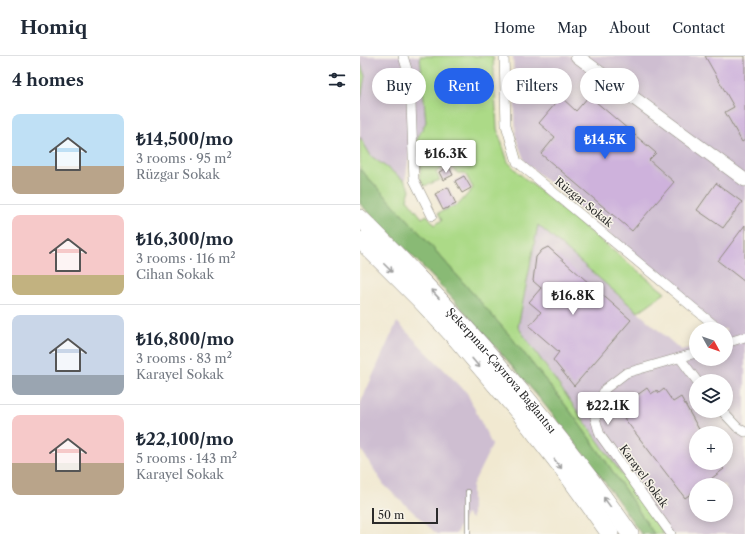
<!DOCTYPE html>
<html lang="en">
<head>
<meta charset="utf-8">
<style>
	:root { --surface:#fff; --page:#f6f6f7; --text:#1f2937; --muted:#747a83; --line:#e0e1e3; --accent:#2563eb }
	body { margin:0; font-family:"Libre Caslon Text",serif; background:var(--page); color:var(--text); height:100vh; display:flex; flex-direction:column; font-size:15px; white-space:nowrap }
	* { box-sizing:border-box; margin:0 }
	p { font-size:13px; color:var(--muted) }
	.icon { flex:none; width:22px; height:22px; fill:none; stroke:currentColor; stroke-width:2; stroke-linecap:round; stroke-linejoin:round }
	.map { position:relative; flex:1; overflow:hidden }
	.side { display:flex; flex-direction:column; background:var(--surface); width:360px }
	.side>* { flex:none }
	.guide { position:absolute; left:12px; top:12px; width:313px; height:36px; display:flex; gap:8px }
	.needle { width:26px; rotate:130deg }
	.buttons { position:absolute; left:329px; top:266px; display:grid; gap:8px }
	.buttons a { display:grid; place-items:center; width:44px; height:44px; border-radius:50%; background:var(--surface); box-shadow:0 2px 10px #0003; font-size:20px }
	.scale { position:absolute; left:12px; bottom:10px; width:66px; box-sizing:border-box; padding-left:4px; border:2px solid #2b2b2b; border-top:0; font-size:11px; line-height:14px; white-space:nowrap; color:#2b2b2b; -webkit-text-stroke:3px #f7f3e8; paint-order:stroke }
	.price { position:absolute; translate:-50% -34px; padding:0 9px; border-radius:4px; background:#fff; color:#222; font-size:13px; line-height:26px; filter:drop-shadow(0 1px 2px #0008) }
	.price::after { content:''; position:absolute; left:50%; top:24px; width:12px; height:9px; margin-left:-6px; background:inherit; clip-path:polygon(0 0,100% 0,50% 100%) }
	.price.on { background:var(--accent); color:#fff }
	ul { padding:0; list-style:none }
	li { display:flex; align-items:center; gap:12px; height:100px; padding:0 12px }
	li+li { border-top:1px solid var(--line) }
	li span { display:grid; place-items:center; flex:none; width:112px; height:80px; border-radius:8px; color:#555 }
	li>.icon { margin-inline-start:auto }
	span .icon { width:48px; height:48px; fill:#fffc; stroke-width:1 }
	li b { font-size:17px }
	h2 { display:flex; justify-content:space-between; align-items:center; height:48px; padding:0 12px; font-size:17px }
	.pill { padding:0 14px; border-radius:18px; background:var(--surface); box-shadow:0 2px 10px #0003; font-size:14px; line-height:36px }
	.pill.on { background:var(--accent); color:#fff }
	header { display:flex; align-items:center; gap:24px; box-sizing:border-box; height:56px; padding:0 20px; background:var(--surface); border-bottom:1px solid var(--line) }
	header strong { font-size:19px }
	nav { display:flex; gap:22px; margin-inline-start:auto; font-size:14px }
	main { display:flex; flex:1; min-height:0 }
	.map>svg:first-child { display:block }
	.industrial { fill:#cebed1; fill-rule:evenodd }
	.green { fill:#acda87; stroke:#6c8259 }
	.forest { fill:#89ba74; stroke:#5a7250 }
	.building { fill:#ceb2dc }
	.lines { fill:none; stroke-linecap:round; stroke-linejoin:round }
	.lane-casing { stroke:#8e8a7e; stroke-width:6 }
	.street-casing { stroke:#8e8a7e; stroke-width:10 }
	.secondary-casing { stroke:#8e8a7e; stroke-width:14 }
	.highway-casing { stroke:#8e8a7e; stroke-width:18 }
	.lane { stroke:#fff; stroke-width:4.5 }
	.street { stroke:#fff; stroke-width:9 }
	.secondary { stroke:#fff; stroke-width:13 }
	.highway { stroke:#fff; stroke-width:17 }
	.oneway { stroke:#a0a0a0 }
	.labels { text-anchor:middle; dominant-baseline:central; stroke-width:3; stroke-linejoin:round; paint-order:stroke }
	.street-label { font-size:11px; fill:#2b2b2b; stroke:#f7f3e8 }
</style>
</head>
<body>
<header>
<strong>Homiq</strong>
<nav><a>Home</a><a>Map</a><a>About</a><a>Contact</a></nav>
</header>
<main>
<section class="side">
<h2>4 homes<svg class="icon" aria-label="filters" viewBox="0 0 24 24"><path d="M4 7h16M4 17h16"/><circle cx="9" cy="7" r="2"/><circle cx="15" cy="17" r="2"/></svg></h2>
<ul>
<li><span style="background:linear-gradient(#bfe0f5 65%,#b9a48a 0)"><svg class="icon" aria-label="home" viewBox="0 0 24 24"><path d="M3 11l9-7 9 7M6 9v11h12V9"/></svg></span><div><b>₺14,500/mo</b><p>3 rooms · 95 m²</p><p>Rüzgar Sokak</p></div></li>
<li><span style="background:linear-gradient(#f6c9c9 75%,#c2b280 0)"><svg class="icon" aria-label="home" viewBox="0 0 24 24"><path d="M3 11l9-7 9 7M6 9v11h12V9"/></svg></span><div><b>₺16,300/mo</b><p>3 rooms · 116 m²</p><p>Cihan Sokak</p></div></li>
<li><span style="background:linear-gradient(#c9d6e8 75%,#9aa5b1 0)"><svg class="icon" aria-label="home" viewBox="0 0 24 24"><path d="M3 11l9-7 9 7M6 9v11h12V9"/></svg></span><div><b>₺16,800/mo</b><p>3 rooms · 83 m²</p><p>Karayel Sokak</p></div></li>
<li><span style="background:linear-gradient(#f6c9c9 60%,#b9a48a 0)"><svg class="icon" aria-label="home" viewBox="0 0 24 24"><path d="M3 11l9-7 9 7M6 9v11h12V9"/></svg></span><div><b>₺22,100/mo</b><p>5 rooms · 143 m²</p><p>Karayel Sokak</p></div></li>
</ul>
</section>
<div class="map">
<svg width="385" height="478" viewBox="0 0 385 478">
	<rect width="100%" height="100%" fill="#f7f3e8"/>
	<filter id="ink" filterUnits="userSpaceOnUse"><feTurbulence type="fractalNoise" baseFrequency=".025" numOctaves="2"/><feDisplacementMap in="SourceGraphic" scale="8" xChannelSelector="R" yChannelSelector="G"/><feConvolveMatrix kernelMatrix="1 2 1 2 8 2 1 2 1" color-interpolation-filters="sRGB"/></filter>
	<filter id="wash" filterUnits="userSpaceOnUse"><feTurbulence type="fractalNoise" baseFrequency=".012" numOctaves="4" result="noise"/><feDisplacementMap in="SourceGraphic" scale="16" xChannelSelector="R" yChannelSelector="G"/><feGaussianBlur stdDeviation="0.9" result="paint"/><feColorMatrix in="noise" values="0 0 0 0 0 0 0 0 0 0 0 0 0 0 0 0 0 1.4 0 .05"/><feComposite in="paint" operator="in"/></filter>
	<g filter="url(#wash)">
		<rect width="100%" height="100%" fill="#f1e9d1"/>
		<g class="industrial">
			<polygon points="0,0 60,0 66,66 50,95 45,125 11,100 0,81 0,48 5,20 0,6"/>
			<path d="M153 0H385V478H305L158 271 178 169 321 294 336 290V303H366V283L369 282 366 279V273H359L165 106 156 82ZM336 325H366V355H336ZM336 377H366V407H336ZM336 429H366V459H336Z"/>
			<polygon points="37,266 107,337 132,389 112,430 112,463 106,458 96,478 77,478 24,429 0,392 0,348"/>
		</g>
		<g class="green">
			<polygon points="60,0 133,0 137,73 148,106 162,120 305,237 278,256 178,169 158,271 304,478 294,478 245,404 210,355 151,281 52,168 0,113 0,81 11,100 45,125 50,134 47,143 62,162 67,159 75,169 82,164 78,157 99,148 113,132 105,117 97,117 90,108 76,116 80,124 64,130 59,120 61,114 56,88 58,81 66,66"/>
			<polygon points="0,6 5,20 0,48"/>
		</g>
		<path class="forest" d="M0 113 52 168 151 281 210 355 245 404 294 478H281C232 405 176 336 118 271 80 228 41 187 0 148Z"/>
		<g id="blocks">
			<g class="building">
				<polygon points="345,0 385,0 385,84 382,86 365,56 374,51"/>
				<polygon points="229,40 296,97 289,104 314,126 272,175 181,98 195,81 179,67 201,41 216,55"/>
				<polygon points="89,111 93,119 83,124 79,116"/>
				<polygon points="104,120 111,132 102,137 95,125"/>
				<polygon points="356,127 382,146 363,172 337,154"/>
				<polygon points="88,131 96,148 83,154 75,138"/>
				<polygon points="385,169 385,226 358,205"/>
				<polygon points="188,191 271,264 214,330 193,304 199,296 169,270 181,256 169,246 181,232 173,225 176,201 182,194"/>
				<polygon points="287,332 291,338 297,334 299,337 304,333 313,346 321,341 341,377 336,377 336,407 358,407 364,413 343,429 336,429 336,434 325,442 264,362 268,361 266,358 271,354 266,347"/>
			</g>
		</g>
	</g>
	<g filter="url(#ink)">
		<use href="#blocks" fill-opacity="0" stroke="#8e8a7e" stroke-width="1"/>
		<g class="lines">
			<g class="lane-casing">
				<polyline id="lane" points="108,436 108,478"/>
			</g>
			<g class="street-casing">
				<g id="street">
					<polyline points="43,0 50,23 54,124 72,160"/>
					<polyline points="144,0 146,69 157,106 359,273"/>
					<polyline points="366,287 385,281"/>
					<polyline points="320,302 337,325"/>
					<polyline points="362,355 377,371 385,376"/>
					<polyline points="311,478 240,379 235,362 239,346 245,333 266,317 336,297"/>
				</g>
			</g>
			<g class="secondary-casing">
				<polyline id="secondary" points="217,0 385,124"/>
			</g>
			<g class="highway-casing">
				<g id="highway">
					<path id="s1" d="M0 162C18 179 36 198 53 216 132 297 205 385 270 478"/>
					<polyline points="0,184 60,244 98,285 161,359 206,417 250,478"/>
				</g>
			</g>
			<use href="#lane" class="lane"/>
			<use href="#street" class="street"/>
			<use href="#secondary" class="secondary"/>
			<use href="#highway" class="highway"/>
		</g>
		<defs><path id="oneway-shaft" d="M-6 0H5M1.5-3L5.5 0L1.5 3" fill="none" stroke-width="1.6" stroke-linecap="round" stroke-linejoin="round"/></defs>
		<g class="oneway">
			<use href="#oneway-shaft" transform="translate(28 212) rotate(45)"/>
			<use href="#oneway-shaft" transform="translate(75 238) rotate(-133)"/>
			<use href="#oneway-shaft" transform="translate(116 307) rotate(50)"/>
			<use href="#oneway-shaft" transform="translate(198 408) rotate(52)"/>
			<use href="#oneway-shaft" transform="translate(247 446) rotate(-126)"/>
		</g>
	</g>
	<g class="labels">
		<g class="street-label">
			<text transform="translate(224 146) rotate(39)">Rüzgar Sokak</text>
			<text stroke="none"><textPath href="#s1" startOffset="208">Şekerpınar-Çayırova Bağlantısı</textPath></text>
			<text transform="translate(284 420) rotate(54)">Karayel Sokak</text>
		</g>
	</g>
</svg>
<div class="buttons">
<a><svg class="needle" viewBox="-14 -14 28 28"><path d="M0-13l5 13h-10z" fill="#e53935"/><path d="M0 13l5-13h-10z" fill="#747a83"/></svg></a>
<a><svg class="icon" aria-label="layers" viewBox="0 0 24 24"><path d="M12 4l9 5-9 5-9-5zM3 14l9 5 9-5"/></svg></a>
<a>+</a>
<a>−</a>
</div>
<div class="scale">50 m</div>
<b class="price on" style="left:245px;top:104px">₺14.5K</b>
<b class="price" style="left:86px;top:118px">₺16.3K</b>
<b class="price" style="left:213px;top:260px">₺16.8K</b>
<b class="price" style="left:248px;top:370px">₺22.1K</b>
<div class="guide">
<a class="pill">Buy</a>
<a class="pill on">Rent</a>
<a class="pill">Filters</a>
<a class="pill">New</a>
</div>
</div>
</main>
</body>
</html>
